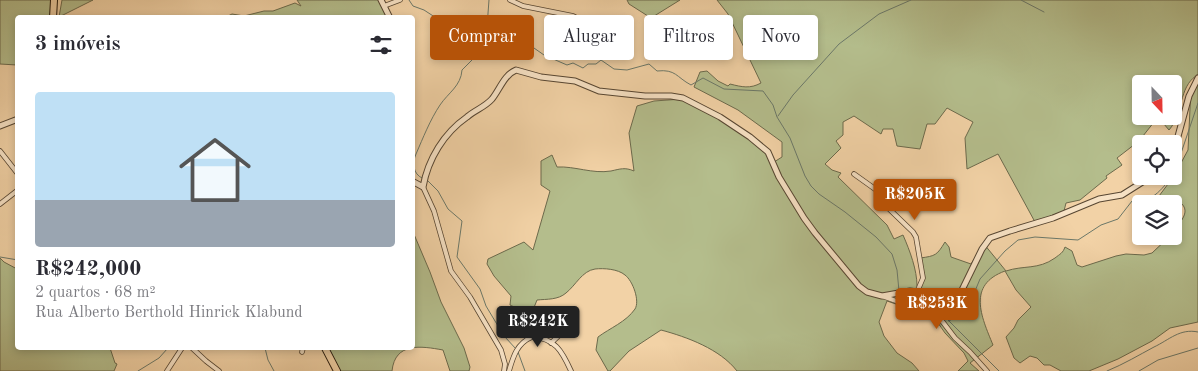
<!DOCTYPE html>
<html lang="pt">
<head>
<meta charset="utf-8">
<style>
	:root { --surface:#fff; --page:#f2f2f3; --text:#2b2b33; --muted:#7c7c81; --accent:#b45309 }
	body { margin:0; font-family:"Old Standard TT",serif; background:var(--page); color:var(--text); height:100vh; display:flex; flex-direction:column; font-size:19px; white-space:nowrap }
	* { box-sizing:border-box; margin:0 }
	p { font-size:16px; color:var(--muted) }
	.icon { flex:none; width:28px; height:28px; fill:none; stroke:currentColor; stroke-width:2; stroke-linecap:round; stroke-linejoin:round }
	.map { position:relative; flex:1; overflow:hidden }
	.details { position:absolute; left:15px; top:15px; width:400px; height:335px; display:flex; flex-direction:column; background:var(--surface); border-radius:5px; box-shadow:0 2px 8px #0003 }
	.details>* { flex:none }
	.banner { position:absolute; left:430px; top:15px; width:475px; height:45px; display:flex; gap:10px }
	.needle { width:32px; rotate:158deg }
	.tools { position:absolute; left:1132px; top:75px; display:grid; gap:10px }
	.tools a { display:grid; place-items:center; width:50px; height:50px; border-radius:5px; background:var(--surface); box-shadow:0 2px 8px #0003; font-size:25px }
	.price { position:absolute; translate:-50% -42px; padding:0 11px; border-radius:5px; background:var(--accent); color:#fff; font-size:16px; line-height:32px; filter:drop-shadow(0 1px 2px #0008) }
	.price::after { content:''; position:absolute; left:50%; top:30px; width:15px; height:11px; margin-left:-8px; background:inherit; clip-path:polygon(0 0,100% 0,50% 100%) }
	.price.active { background:#222; color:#fff }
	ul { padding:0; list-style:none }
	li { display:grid; align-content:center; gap:10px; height:265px; padding:0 20px }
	li span { display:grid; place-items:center; height:155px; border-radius:5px; color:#555 }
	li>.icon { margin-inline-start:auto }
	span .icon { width:90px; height:90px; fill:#fffc; stroke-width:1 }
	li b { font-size:21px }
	h2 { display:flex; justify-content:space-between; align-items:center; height:60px; padding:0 20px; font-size:21px }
	.tag { padding:0 18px; border-radius:5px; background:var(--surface); box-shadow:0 2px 8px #0003; font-size:18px; line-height:45px }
	.tag.active { background:var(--accent); color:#fff }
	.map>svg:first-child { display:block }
	.green { fill:#b4bd8c; stroke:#6c6a4c; fill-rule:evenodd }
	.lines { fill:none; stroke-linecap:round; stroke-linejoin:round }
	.stream { stroke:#6b7869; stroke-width:1 }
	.minor-casing { stroke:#574632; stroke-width:5.5 }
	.tertiary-casing { stroke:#574632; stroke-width:7 }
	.primary-casing { stroke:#23180b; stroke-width:8 }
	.minor { stroke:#f7e2c5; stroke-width:4 }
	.tertiary { stroke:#f7e2c5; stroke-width:5 }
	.primary { stroke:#f2d2a6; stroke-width:6 }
</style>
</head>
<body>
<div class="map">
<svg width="1198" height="371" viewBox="0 0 1198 371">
	<rect width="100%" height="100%" fill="#f2d2a6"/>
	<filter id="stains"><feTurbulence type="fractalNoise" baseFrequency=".004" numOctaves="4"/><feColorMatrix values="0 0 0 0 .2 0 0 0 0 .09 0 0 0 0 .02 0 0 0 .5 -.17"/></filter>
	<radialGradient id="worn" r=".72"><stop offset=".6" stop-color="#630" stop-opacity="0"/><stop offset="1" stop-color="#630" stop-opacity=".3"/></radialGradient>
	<g class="green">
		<polygon points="0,0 56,0 53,17 18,18 17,65 0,64"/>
		<polygon points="62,0 93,0 59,17"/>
		<polygon points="297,0 379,0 387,17 224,18 232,14 244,16 264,11 273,11 295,3 301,6"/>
		<polygon points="627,0 680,0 651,18 629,4"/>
		<path d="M717 0H1198V322L1170 328 1152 341 1118 359 1089 371H1061L1050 365H1044L1037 358 1030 356 1020 363 1014 358 1006 337 1014 328 1018 320 1031 307 1016 290 1005 271C967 285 981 316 993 345L970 363 979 371H958L968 361 964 353 945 333 936 320 925 314 887 301 879 322 884 336 897 353 912 363 919 371H737C720 349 687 337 661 330L629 351 610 371H608L596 350 598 337C610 328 626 322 635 309 640 301 633 281 625 275 618 269 604 268 595 269 582 271 576 285 566 293 558 300 547 299 537 300L531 315 510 305 511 296 494 276 487 264 488 259 524 242 533 250 550 191 541 185V161L552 155 557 167C575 166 592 174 611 171 620 169 625 167 634 171L629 133 637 106 654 101 682 99 751 136 774 162 782 157V142L738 110 694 87 700 72 707 71 718 81 728 86 730 84C742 87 750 89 761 83L728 14ZM1196 76 1191 88 1188 150 1174 176 1159 196V204H1182C1192 215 1174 225 1174 236H1170L1152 253 1144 255 1126 254 1116 256 1082 267 1077 265 1072 251 1065 247C1063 253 1060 254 1055 258 1038 270 1024 265 1006 271L984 244 971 264 951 257 949 247 945 242C937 255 936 256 920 258 923 268 924 275 921 286H917C917 270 910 251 903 235L894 239 887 225 838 177 841 173 832 170 825 164 841 148 836 141 843 135V122L854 116 881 134 883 129H893L897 146 920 149 927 124H935L947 108 973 122 965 138 967 169 998 154 1035 222 1064 211 1066 203 1080 200 1107 178 1106 176 1122 165 1117 158 1139 141 1158 117 1169 130C1183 114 1179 87 1196 76ZM1141 84H1174V116H1141Z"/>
		<path d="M413 232 430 272 441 302 464 348 470 367 469 371H450L443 350C421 346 395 342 392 371H340L328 348H412Z"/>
		<polygon points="0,258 4,262 17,269 18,348 110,348 115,363 117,364 114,371 0,371"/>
	</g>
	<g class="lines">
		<g class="stream">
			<polyline points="409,0 413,6 424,10 479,46"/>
			<polyline points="1021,0 1044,12"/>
			<polyline points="487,27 489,0"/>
			<path d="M480 46 477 32 478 29 495 28 501 25 544 55 567 65 573 63 583 68 588 64H596L601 60 614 69 627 70 649 64 657 71C676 69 676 77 691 85L703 78 724 89 763 91 773 105 777 117 790 138 805 176 811 186 819 194 845 212 876 237 892 254 897 270 899 291"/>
			<polyline points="778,116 793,95 839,44 879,14 911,0"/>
			<polyline points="1174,174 1198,103"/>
			<path d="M422 178C413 174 412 163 416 154 423 138 430 120 440 105 448 93 461 86 462 70L473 59 475 52 479 47"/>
			<polyline points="427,180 438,191 448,209 462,221 457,257 480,289 486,306 495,321 505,337 516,349"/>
			<polyline points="0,257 18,260"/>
			<polyline points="900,295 904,301 920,304 946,318 999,371"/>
			<path d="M949 321 968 308 980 279 1005 251 1018 240 1035 237 1078 240 1101 225 1118 219 1132 201C1150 204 1162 190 1172 176"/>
			<polyline points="265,348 268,360 274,371"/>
			<polyline points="518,352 525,371"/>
			<polyline points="138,371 159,358 168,348"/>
			<path d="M1107 371C1124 364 1139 355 1154 347 1169 340 1180 328 1198 332"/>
			<polyline points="1139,371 1158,360 1198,348"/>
		</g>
		<g class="minor-casing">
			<g id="minor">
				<polyline points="510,0 523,6 573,16 610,36"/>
				<polyline points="384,6 400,0"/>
				<polyline points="0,151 18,174"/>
				<polyline points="854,174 882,194 885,205 913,232 916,237 923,278 917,292"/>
				<polyline points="423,187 434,211 451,271 470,297 501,350 505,364 504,371"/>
				<polyline points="0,204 18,190"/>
				<polyline points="882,296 913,307 942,321 955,338 970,352 987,371"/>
				<polyline points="517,324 532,337"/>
				<polyline points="551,343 568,327"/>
				<polyline points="192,348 206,361 219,371"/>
				<polyline points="302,352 303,348"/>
				<polyline points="167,371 182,348"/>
				<path d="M509 371C513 357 517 343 532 337 555 338 562 351 571 371"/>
			</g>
		</g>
		<g class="tertiary-casing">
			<g id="tertiary">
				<polyline points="381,0 390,18"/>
				<polyline points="0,126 18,119"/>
				<polyline points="1174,151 1189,96 1198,78"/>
				<path d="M412 181 423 187C428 159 444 133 467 117 475 110 485 107 492 99 500 89 504 75 516 70L541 77 575 81 599 91 645 96H671L683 98 720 117 750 137 768 152 779 177 804 218 815 233 859 286 867 292 882 296 910 291 917 292 944 302 954 299 961 292 982 249 990 238 1010 231 1053 218 1099 199 1122 195 1152 176"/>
			</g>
		</g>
		<g class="primary-casing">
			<g id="primary">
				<polyline points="53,18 54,0"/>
				<polyline points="325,348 337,371"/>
			</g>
		</g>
		<use href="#minor" class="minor"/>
		<use href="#tertiary" class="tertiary"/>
		<use href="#primary" class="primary"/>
	</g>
	<rect width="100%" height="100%" filter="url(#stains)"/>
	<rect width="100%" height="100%" fill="url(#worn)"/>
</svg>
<div class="tools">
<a><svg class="needle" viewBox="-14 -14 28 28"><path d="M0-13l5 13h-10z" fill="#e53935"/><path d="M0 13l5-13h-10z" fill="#7c7c81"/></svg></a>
<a><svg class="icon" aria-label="locate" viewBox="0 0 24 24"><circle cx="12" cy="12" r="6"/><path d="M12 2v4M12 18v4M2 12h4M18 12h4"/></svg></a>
<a><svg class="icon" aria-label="layers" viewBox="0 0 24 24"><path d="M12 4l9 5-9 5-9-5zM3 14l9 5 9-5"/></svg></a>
</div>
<b class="price" style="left:915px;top:221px">R$205K</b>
<b class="price" style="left:937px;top:330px">R$253K</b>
<b class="price active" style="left:538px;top:348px">R$242K</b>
<div class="banner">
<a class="tag active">Comprar</a>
<a class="tag">Alugar</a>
<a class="tag">Filtros</a>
<a class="tag">Novo</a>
</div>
<section class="details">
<h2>3 imóveis<svg class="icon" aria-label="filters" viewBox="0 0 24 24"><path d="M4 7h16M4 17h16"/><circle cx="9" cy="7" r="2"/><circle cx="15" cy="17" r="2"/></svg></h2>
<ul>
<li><span style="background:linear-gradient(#bfe0f5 70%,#9aa5b1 0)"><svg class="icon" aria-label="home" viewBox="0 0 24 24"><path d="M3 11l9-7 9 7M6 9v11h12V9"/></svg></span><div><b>R$242,000</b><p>2 quartos · 68 m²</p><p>Rua Alberto Berthold Hinrick Klabund</p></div></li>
</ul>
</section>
</div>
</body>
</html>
